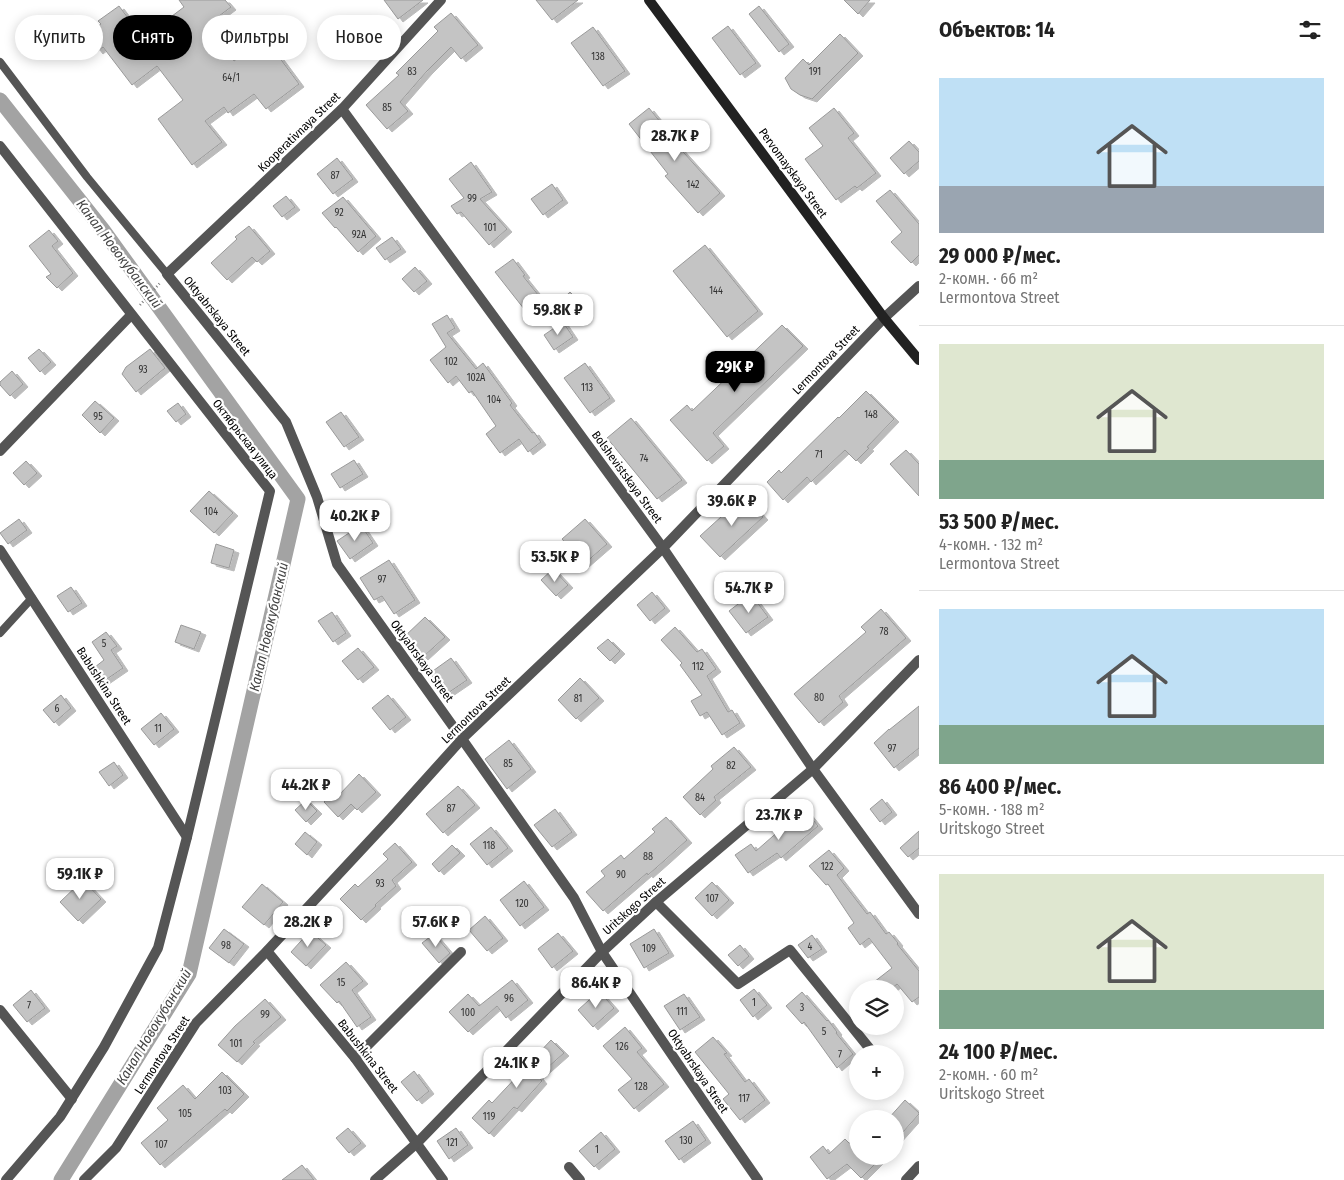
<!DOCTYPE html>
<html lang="ru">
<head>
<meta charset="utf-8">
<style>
	:root { --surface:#fff; --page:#f6f6f6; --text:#222; --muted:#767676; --line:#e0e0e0; --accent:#000 }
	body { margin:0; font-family:"Fira Sans Condensed",sans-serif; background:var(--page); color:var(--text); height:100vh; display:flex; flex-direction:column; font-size:19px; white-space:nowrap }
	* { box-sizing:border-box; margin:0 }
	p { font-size:16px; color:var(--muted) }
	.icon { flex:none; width:28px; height:28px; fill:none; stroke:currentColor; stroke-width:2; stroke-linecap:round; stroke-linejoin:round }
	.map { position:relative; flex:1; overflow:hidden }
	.sheet { display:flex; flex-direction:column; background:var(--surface); width:425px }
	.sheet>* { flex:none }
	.top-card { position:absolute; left:15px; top:15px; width:475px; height:45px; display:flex; gap:10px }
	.fabs { position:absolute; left:849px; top:980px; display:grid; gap:10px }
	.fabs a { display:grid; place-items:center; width:55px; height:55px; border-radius:50%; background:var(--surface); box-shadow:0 2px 12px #0003; font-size:25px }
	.price { position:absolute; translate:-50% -42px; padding:0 11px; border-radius:10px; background:#fff; color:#222; font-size:16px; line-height:32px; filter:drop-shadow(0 1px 2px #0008) }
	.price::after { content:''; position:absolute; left:50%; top:30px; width:15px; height:11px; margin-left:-8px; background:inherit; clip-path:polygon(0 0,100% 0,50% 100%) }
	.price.on { background:var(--accent); color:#fff }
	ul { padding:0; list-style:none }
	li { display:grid; align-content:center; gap:10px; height:265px; padding:0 20px }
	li+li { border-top:1px solid var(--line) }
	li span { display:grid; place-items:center; height:155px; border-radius:0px; color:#555 }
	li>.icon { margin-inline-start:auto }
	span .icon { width:90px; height:90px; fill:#fffc; stroke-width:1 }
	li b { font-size:21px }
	h2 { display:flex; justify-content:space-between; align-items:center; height:60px; padding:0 20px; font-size:21px }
	.tag { padding:0 18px; border-radius:22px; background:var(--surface); box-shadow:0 2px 12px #0003; font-size:18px; line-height:45px }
	.tag.on { background:var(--accent); color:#fff }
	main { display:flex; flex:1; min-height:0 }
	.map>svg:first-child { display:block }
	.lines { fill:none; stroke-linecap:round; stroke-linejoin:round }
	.canal { stroke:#a3a3a3; stroke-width:15 }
	.building { fill:#c4c4c4; stroke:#999; filter:url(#shadow) }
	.path { stroke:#777; stroke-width:2.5; stroke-dasharray:1 2.5; stroke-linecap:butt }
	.service { stroke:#555; stroke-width:8 }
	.minor { stroke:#555; stroke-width:10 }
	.tertiary { stroke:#555; stroke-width:10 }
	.secondary { stroke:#222; stroke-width:10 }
	.labels { text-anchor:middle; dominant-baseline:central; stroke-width:4.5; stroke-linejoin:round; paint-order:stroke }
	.number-label { font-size:10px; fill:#313131 }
	.street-label { font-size:12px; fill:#000; stroke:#fff }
	.water-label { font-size:14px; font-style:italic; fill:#444; stroke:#fff }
</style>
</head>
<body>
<main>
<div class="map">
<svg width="919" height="1180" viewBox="0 0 919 1180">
	<defs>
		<filter id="shadow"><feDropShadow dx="5" dy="3" stdDeviation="0" flood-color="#0004"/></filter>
	</defs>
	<rect width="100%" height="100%" fill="#fff"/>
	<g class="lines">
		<polyline class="canal" points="0,100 103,230 298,499 189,974 61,1180"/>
	</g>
	<g class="building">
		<polygon points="179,0 225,0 231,7 207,25 234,61 265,38 299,84 266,109 254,94 228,113 224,107 205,121 222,142 192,165 158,119 183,100 157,66 132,85 103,47 98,51 86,35 101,24 98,21 119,6 143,38 184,7"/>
		<polygon points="384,0 423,0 398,19"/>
		<polygon points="536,0 578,0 552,20"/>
		<polygon points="844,0 870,0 858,14"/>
		<polygon points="759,6 789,44 779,52 749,14"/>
		<polygon points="451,13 478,45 461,59 451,47 427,71 400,102 408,111 387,129 366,105 399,75 396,73 438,31 434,27"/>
		<polygon points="728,26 756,63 740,75 712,38"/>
		<polygon points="593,27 625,71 603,86 571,43"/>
		<polygon points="840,34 858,53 812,99 800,95 791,89 785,78 803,59 809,65"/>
		<polygon points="649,108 677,143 676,144 720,193 698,213 665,176 668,174 629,124"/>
		<polygon points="834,108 854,133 848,138 876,173 857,188 855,186 836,200 805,159 823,146 809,128"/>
		<polygon points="909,141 919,152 919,161 904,174 890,158"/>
		<polygon points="337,158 353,179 333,194 317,174"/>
		<polygon points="471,162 492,192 480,199 507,229 489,245 461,212 457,214 451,206 464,198 449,179"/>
		<polygon points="552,184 563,200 543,215 531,199"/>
		<polygon points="890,190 919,224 919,255 911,263 891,242 902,232 876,201"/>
		<polygon points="286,196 295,207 282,217 273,206"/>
		<polygon points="343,197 376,236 358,252 336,227 335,228 322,213"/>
		<polygon points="249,226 270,251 257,262 252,257 227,280 211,263 237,239 235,237"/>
		<polygon points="49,230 58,241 52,246 73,273 57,288 46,277 51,274 29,246"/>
		<polygon points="392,237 401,249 385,260 376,248"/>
		<polygon points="705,245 758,311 727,337 673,271"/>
		<polygon points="513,259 525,275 523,276 543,301 528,314 495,272"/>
		<polygon points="415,267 427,281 414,292 402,279"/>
		<polygon points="570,292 579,301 556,325 546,315"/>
		<polygon points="447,315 455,328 447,333 476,369 483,363 512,403 510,405 532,433 534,432 541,442 528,452 519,439 500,453 486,434 496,426 472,391 469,393 456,376 448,383 430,360 446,347 432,324"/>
		<polygon points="563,322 573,337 554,350 544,335"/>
		<polygon points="782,325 803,346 713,433 724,446 707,461 670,420 687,405 692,411"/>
		<polygon points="39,349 51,362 40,372 28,358"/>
		<polygon points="150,349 165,368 136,392 122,374 126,367"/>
		<polygon points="585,363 610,398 590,413 564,378"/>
		<polygon points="12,371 23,384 10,396 0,385 0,382"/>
		<polygon points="866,391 894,419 867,447 869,448 856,461 845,450 811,482 807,477 783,500 767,482 779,470 781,473 838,417 839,418"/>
		<polygon points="95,401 114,418 100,433 82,415"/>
		<polygon points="178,403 186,414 176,422 167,411"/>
		<polygon points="341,412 359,437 344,447 326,422"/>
		<polygon points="631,418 682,480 657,499 607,438"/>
		<polygon points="906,450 919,464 919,496 890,464"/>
		<polygon points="354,460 363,474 340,488 331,474"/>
		<polygon points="26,461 37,473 24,485 13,473"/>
		<polygon points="209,491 233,513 214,533 190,511"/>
		<polygon points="744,496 763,517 720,557 700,536"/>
		<polygon points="19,519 27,530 8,544 0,533"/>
		<polygon points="585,519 607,544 584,564 562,539"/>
		<polygon points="361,525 373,543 350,559 337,541"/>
		<polygon points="216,544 234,550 229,568 211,563"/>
		<polygon points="389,560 415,600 394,614 382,596 374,600 360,578"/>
		<polygon points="553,569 568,585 556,596 541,580"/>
		<polygon points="71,587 82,603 68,612 57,596"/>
		<polygon points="652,592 665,608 650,621 637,605"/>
		<polygon points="751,594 768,617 746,633 729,611"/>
		<polygon points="881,609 906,638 839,696 843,702 819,723 794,694 866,632 861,627"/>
		<polygon points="332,612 346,633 333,642 318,621"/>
		<polygon points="425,617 445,637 423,657 404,637"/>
		<polygon points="181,625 201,632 194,649 175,642"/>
		<polygon points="675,627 697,652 702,649 716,669 707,676 728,712 732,710 740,723 722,735 707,712 700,716 691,701 702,695 680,665 682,663 661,640"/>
		<polygon points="106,632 117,646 111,650 123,668 104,681 95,667 104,660 92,642"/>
		<polygon points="608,639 620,651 610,661 597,648"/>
		<polygon points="358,648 374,667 358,680 342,661"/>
		<polygon points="451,658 467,680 445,695 430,673"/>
		<polygon points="580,678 599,698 576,719 558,700"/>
		<polygon points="61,695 71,708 54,723 43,710"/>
		<polygon points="388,695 406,717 390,730 372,708"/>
		<polygon points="919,706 919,748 894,768 874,743 889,729 889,730"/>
		<polygon points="161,713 174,729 154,745 141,729"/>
		<polygon points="509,740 531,769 507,789 485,759"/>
		<polygon points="734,747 751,767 714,797 716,800 700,815 683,797 713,769 711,766"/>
		<polygon points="114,762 123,775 109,786 99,772"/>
		<polygon points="359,774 376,792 357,810 351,804 338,817 324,802 334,792 338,796"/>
		<polygon points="458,786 475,805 443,833 426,814"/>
		<polygon points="882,799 892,812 880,822 870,809"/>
		<polygon points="306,800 317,811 306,822 295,810"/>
		<polygon points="802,806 818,826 781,858 777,853 748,873 735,855 751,844 756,851 789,822 787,819"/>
		<polygon points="555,809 572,832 552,847 534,825"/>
		<polygon points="666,817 687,840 665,860 648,875 647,873 603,911 586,892 605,876 601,871 621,855 624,859 655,832 652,829"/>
		<polygon points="491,827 508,848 487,865 470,844"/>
		<polygon points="919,831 919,848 908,857 900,848"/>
		<polygon points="305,832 317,842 307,855 295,844"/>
		<polygon points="395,843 412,862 392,880 396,886 375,905 376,906 361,920 340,899 355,884 358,887 388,859 383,854"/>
		<polygon points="452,845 460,853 439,872 432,864"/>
		<polygon points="829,850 844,868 837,875 867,914 870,912 886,934 889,932 898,943 897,944 919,971 919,997 912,1002 897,984 891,989 880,989 874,982 892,968 869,938 860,945 848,928 854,923 828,884 826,885 809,866"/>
		<polygon points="83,880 101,899 78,921 60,902"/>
		<polygon points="524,881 544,907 520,926 500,900"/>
		<polygon points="712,882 729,900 712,916 695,898"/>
		<polygon points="262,884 283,902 264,925 242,907"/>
		<polygon points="485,916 503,938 487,951 469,930"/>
		<polygon points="224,929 244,944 229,963 209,948"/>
		<polygon points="654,929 669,953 644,968 630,944"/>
		<polygon points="310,931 326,945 306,966 291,952"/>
		<polygon points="558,933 573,951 552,968 538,949"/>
		<polygon points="434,934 450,953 439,963 422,943"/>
		<polygon points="812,935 822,949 808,958 798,945"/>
		<polygon points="740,945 749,956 738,966 728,955"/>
		<polygon points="346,962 363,981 352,990 371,1017 357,1027 339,1001 337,1003 320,985"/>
		<polygon points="512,980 528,1000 506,1018 497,1006 468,1032 449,1012 468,994 479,1006"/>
		<polygon points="754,989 767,1005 753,1017 740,1000"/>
		<polygon points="31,990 45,1008 27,1022 13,1005"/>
		<polygon points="599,991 614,1008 593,1027 578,1010"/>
		<polygon points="802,992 827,1021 828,1020 837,1032 836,1033 853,1054 837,1068 804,1022 802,1024 786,1006"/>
		<polygon points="684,994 700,1017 680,1030 664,1006"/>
		<polygon points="265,999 281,1017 253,1042 255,1043 237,1062 218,1045 235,1026"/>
		<polygon points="625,1027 642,1048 637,1052 664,1084 634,1109 618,1090 632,1079 603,1046"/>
		<polygon points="713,1037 727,1053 724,1054 745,1082 749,1079 765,1100 740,1120 723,1099 729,1094 695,1052"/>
		<polygon points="551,1040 564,1053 538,1076 542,1081 517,1109 514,1107 489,1134 472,1118 489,1100 492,1103"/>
		<polygon points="414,1071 429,1091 417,1101 401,1082"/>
		<polygon points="222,1072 244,1094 227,1111 225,1109 160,1165 141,1143 168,1120 157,1108 183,1085 195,1099"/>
		<polygon points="905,1100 919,1113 919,1114 895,1141 895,1119 888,1119"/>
		<polygon points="693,1121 706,1140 679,1160 665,1141"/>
		<polygon points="348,1128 361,1143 349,1153 336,1138"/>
		<polygon points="456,1128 468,1145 449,1159 437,1141"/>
		<polygon points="601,1132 615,1149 594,1167 579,1151"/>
		<polygon points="845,1139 858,1152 858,1156 883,1156 861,1178 847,1164 827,1179 810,1157 823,1146 829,1154"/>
		<polygon points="302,1165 314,1180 282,1180"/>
	</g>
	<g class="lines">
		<polyline class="path" points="140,305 160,283"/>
		<g class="service">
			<polyline points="0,62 87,177 167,274"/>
			<polyline points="0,633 32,598"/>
		</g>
		<g class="minor">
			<polyline points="441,0 342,109 167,274 286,422 317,497 337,564 462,739 574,898 602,952 708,1108 758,1180"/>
			<polyline points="342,109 663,548 813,769 919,914"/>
			<polyline points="0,146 270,491 187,837 158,948 104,1047 60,1117 6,1180"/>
			<polyline points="0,451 131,315"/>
			<polyline points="0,550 187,837"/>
			<polyline points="656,902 738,984 790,950 874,1054"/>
			<polyline points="267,951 355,1058 443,1180"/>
			<polyline points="0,1010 72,1099"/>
			<polyline points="355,1058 461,952"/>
			<polyline points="569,1167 580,1180"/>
			<polyline points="84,1180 116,1148 196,1023 267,951 390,819 462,739 663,548 884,318"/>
			<polyline points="375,1180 417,1143 602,952 656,902 813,769 919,660"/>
			<polyline points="906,1180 919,1166"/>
		</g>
		<polyline class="tertiary" points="884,318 919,286"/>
		<polyline class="secondary" points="649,0 884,318 919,360"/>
	</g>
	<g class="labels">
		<g class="number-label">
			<text x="598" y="57">138</text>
			<text x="412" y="72">83</text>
			<text x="815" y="72">191</text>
			<text x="231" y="78">64/1</text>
			<text x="387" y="108">85</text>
			<text x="335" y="176">87</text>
			<text x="693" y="185">142</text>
			<text x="472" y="199">99</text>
			<text x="339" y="213">92</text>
			<text x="490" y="228">101</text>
			<text x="359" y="235">92А</text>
			<text x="716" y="291">144</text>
			<text x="451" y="362">102</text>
			<text x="143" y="370">93</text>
			<text x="476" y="378">102А</text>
			<text x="587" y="388">113</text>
			<text x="494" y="400">104</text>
			<text x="871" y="415">148</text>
			<text x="98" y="417">95</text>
			<text x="819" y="455">71</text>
			<text x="644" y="459">74</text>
			<text x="211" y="512">104</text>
			<text x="382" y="580">97</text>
			<text x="884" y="632">78</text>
			<text x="104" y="644">5</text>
			<text x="698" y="667">112</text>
			<text x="819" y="698">80</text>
			<text x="578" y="699">81</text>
			<text x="57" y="709">6</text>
			<text x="158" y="729">11</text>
			<text x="892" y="749">97</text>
			<text x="508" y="764">85</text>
			<text x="731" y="766">82</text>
			<text x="700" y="798">84</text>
			<text x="451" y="809">87</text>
			<text x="489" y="846">118</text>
			<text x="648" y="857">88</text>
			<text x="827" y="867">122</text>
			<text x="621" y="875">90</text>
			<text x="380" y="884">93</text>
			<text x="712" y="899">107</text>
			<text x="522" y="904">120</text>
			<text x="226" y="946">98</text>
			<text x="810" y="947">4</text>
			<text x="649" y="949">109</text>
			<text x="341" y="983">15</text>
			<text x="509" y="999">96</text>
			<text x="754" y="1003">1</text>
			<text x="29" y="1006">7</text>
			<text x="802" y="1008">3</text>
			<text x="682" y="1012">111</text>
			<text x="468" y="1013">100</text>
			<text x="265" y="1015">99</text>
			<text x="824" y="1032">5</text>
			<text x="236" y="1044">101</text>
			<text x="622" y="1047">126</text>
			<text x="840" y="1055">7</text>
			<text x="641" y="1087">128</text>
			<text x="225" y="1091">103</text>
			<text x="744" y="1099">117</text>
			<text x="185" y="1114">105</text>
			<text x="489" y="1117">119</text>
			<text x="686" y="1141">130</text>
			<text x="452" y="1143">121</text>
			<text x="161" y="1145">107</text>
			<text x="597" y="1150">1</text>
		</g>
		<g class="street-label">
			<text transform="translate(299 132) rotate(-44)">Kooperativnaya Street</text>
			<text transform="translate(793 173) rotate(54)">Pervomayskaya Street</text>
			<text transform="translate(217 316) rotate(51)">Oktyabrskaya Street</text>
			<text transform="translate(826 360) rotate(-46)">Lermontova Street</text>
			<text transform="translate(245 439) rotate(52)">Октябрьская улица</text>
			<text transform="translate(627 477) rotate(54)">Bolshevistskaya Street</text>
			<text transform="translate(422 661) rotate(54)">Oktyabrskaya Street</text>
			<text transform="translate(104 686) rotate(57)">Babushkina Street</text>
			<text transform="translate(476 710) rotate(-44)">Lermontova Street</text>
			<text transform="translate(634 906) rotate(-42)">Uritskogo Street</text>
			<text transform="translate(162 1055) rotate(-57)">Lermontova Street</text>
			<text transform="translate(368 1056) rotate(52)">Babushkina Street</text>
			<text transform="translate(698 1071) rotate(56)">Oktyabrskaya Street</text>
		</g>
		<g class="water-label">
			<text transform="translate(119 254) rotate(53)">Канал Новокубанский</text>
			<text transform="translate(269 627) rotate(-77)">Канал Новокубанский</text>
			<text transform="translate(154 1027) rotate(-59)">Канал Новокубанский</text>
		</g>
	</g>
</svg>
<div class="fabs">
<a><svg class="icon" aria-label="layers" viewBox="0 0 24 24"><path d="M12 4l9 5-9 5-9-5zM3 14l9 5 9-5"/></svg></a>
<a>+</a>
<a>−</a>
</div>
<b class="price" style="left:675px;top:162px">28.7K ₽</b>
<b class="price" style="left:558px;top:336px">59.8K ₽</b>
<b class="price on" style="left:735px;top:393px">29K ₽</b>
<b class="price" style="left:732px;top:527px">39.6K ₽</b>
<b class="price" style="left:355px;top:542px">40.2K ₽</b>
<b class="price" style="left:555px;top:583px">53.5K ₽</b>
<b class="price" style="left:749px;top:614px">54.7K ₽</b>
<b class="price" style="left:306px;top:811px">44.2K ₽</b>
<b class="price" style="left:779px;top:841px">23.7K ₽</b>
<b class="price" style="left:80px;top:900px">59.1K ₽</b>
<b class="price" style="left:308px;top:948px">28.2K ₽</b>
<b class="price" style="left:436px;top:948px">57.6K ₽</b>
<b class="price" style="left:596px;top:1009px">86.4K ₽</b>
<b class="price" style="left:517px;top:1089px">24.1K ₽</b>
<div class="top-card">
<a class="tag">Купить</a>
<a class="tag on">Снять</a>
<a class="tag">Фильтры</a>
<a class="tag">Новое</a>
</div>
</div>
<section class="sheet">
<h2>Объектов: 14<svg class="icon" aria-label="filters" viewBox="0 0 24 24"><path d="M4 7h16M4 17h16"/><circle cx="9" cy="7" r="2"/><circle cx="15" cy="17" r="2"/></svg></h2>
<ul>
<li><span style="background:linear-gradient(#bfe0f5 70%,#9aa5b1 0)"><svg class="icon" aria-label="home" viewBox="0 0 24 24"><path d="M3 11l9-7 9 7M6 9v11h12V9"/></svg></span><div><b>29 000 ₽/мес.</b><p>2-комн. · 66 m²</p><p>Lermontova Street</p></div></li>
<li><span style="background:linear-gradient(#dfe7d0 75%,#7fa58c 0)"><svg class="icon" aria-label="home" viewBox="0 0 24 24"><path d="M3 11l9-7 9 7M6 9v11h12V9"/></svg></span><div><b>53 500 ₽/мес.</b><p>4-комн. · 132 m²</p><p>Lermontova Street</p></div></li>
<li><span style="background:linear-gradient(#bfe0f5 75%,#7fa58c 0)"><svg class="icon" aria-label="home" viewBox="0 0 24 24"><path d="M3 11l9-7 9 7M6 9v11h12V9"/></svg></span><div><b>86 400 ₽/мес.</b><p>5-комн. · 188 m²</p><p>Uritskogo Street</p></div></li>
<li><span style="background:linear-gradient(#dfe7d0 75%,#7fa58c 0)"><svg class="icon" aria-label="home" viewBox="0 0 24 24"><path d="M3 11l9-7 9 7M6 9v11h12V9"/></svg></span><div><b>24 100 ₽/мес.</b><p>2-комн. · 60 m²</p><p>Uritskogo Street</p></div></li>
</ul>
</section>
</main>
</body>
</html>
